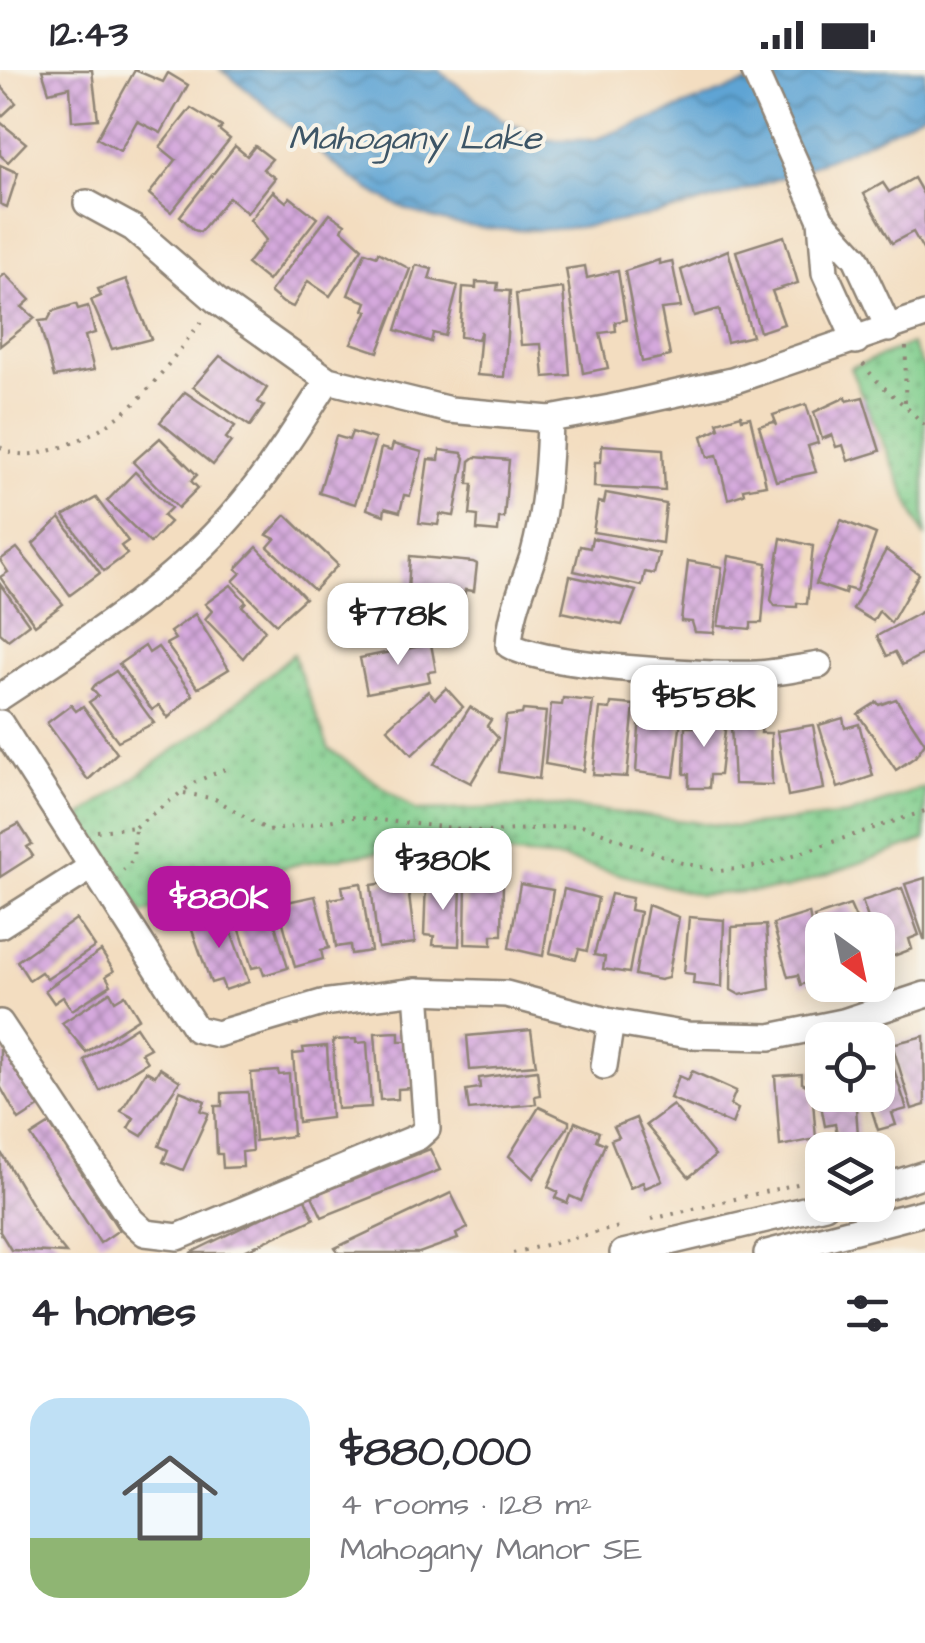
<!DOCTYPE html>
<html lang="en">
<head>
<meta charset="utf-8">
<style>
	:root { --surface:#fff; --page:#f7f7f7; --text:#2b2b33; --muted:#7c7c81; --line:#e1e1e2; --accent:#b5179e }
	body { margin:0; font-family:"Architects Daughter",sans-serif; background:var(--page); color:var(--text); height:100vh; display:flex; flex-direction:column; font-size:38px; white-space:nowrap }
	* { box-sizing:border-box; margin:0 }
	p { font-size:32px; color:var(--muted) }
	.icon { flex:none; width:55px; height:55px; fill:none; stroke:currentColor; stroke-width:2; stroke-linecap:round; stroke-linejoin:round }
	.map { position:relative; height:1183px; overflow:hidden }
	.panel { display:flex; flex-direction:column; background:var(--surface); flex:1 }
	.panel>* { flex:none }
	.needle { width:65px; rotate:147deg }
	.tools { position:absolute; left:805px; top:842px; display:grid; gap:20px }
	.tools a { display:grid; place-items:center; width:90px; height:90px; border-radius:20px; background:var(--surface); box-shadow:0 5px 25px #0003; font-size:50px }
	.price { position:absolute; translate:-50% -85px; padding:0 22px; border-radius:20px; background:#fff; color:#222; font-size:32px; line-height:65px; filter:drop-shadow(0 2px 5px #0008) }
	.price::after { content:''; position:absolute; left:50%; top:60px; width:30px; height:22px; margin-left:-15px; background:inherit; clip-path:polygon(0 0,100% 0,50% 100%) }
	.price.current { background:var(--accent); color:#fff }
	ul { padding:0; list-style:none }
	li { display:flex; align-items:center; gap:30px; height:250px; padding:0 30px }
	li+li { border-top:2px solid var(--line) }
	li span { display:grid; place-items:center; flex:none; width:280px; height:200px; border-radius:30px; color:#555 }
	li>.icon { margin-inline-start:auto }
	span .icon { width:120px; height:120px; fill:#fffc; stroke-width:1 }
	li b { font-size:42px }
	h2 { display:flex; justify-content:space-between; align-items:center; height:120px; padding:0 30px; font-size:42px }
	.status { display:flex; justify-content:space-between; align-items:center; height:70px; padding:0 50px; background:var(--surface); direction:ltr }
	.status svg { height:28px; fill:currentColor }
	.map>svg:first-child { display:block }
	.green { fill:url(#green-dots); stroke:#567c5c; stroke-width:2.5 }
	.water { fill:url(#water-waves); stroke:#446880; stroke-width:2.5 }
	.building { fill:url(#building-cross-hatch) }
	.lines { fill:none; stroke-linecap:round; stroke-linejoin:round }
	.minor-casing { stroke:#8f8476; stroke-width:30 }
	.path { stroke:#8f8476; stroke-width:4; stroke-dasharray:2.5 8; stroke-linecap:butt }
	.minor { stroke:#fff; stroke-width:25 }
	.labels { text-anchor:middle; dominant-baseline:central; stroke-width:8; stroke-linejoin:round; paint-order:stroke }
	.water-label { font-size:35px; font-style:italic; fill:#3d5566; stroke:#f7f3e8 }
</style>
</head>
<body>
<div class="status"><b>12:43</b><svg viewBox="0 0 49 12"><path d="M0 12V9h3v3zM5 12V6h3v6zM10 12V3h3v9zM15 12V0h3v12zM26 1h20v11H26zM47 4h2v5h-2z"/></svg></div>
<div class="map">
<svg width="925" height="1183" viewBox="0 0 925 1183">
	<defs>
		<pattern id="green-dots" width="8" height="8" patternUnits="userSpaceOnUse" patternTransform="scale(2.5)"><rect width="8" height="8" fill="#80ce8d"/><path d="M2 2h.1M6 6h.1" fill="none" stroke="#69a773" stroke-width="1.8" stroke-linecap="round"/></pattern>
		<pattern id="water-waves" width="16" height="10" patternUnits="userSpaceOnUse" patternTransform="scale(2.5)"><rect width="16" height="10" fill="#5ea4d4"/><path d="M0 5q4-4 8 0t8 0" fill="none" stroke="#4e86ac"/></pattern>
		<pattern id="building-cross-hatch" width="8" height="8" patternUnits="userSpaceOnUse" patternTransform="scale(2.5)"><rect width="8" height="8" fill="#d5a9dd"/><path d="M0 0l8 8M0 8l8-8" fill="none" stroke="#ad8ab3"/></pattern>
	</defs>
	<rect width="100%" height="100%" fill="#f7f3e8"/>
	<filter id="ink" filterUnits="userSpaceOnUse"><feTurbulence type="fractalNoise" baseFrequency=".01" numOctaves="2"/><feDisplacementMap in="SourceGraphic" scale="20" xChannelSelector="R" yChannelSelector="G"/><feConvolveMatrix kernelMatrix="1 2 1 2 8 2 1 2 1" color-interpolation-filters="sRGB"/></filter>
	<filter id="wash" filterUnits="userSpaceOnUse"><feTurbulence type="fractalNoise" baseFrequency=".0048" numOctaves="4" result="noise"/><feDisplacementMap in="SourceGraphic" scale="40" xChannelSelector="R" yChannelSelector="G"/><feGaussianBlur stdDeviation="2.25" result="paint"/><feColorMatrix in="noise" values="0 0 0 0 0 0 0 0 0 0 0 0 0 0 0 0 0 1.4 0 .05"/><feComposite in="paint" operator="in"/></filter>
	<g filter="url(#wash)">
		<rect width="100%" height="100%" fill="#f3ddc0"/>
		<g class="green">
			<polygon points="911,274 925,300 925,468 850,298"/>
			<polygon points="293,584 329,679 417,741 563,736 734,757 848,745 925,717 925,770 786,819 699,825 563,789 416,777 302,793 210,818 143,844 81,746 213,652"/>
		</g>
		<path class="water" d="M221 0H438L503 50 548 70H594L781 0H925V42C795 116 537 205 395 134 329 101 281 42 221 0Z"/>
		<g id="blocks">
			<g class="building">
				<polygon points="42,0 92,0 98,49 72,51 70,17 49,22"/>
				<polygon points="135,0 163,12 168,3 188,15 161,63 137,51 120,81 97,68"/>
				<polygon points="0,15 16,33 0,48"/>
				<polygon points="191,38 222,57 219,60 230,69 171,142 149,124 176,90 160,77"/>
				<polygon points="0,52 26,73 8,92 0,85"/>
				<polygon points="235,76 247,86 255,76 272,89 263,99 275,108 247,143 229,127 200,162 194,160 180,146"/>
				<polygon points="0,95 18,103 7,137 0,134"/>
				<polygon points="914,108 925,127 925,183 913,162 892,173 864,124 883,113 889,122"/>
				<polygon points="273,121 286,132 290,127 317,148 268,211 247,194 266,170 250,150"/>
				<polygon points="330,144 345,154 342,160 362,178 330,226 308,211 293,237 283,233 270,222"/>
				<polygon points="784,166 798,213 772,221 784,254 760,262 736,181"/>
				<polygon points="728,180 752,266 727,272 719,239 694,246 681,200"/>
				<polygon points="365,182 377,186 378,182 410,199 378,282 351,273 368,241 364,240 367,232 348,225"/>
				<polygon points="659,190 659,194 672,191 681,237 661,239 670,286 642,292 625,201"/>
				<polygon points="416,195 432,199 429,209 458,216 445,266 433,263 431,272 396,260"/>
				<polygon points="585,196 587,208 618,201 626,250 615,252 616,261 600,263 608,298 583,303 566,199"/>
				<polygon points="5,204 30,230 22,237 35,248 0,276 0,208"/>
				<polygon points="126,209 151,269 112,279 91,230 101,226 98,219"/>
				<polygon points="476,212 498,213 497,220 510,221 504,307 477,305 481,261 478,269 460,267 463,217 476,218"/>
				<polygon points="563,218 570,305 544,307 541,274 521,275 516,224"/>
				<polygon points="76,234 78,239 88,236 95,263 85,266 94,300 54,307 39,251 48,250 53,241"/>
				<polygon points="220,286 267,318 258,332 264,336 250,356 193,317"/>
				<polygon points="185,322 235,356 226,368 231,372 213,395 160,352"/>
				<polygon points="846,327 847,331 863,327 880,381 848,391 843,375 836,377 832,365 822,369 814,342"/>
				<polygon points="806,334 818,373 808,376 816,402 776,411 759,356 774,352 777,355 773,345"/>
				<polygon points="741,345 742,349 750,347 766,415 743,419 744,424 728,429 717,385 708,387 702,366 719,358 717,352"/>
				<polygon points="352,362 375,369 355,434 319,423 336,366 349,370"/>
				<polygon points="160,368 197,405 191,411 198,418 178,438 133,392"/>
				<polygon points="393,374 422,382 410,426 404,425 400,442 385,438 384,445 367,439 381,378 391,381"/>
				<polygon points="602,375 663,379 665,421 594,417 595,392 601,392"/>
				<polygon points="440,380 462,383 465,388 454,446 440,444 438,455 419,453 428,389 439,390"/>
				<polygon points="475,387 509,390 504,448 499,448 498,462 477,460 478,446 470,445 473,414 468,414 470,391"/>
				<polygon points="135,402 171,438 163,446 170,452 150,473 107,431"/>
				<polygon points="606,423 666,434 662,473 593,462 598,432 604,433"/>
				<polygon points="96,428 128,471 121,476 127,484 104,501 64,446"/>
				<polygon points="286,445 338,495 314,520 268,477 275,469 267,465"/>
				<polygon points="60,448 100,503 70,525 33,474"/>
				<polygon points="841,450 876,464 856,521 846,518 845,524 816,514"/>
				<polygon points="592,468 659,483 654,504 645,502 642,516 574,501 580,476 590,478"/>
				<polygon points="781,468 813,476 807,534 797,533 797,537 775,536 771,530"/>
				<polygon points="257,477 305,528 276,554 233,511 241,503 236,499"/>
				<polygon points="17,478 63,534 35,555 0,507 8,502 0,490"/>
				<polygon points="886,480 919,504 891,553 879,541 873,551 853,539"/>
				<polygon points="410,486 473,492 477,494 474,521 465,520 464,529 408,522"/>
				<polygon points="729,486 767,493 762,553 751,553 751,559 718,556"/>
				<polygon points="688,491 722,497 714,563 695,562 692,552 681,551"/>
				<polygon points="570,506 636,521 622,555 562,542"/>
				<polygon points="0,514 29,554 8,570 0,563"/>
				<polygon points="231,515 246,532 242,536 265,560 243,588 205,549 212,541 205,534"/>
				<polygon points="376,527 441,535 440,567 372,560"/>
				<polygon points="925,540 925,583 902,595 895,582 887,586 877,566"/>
				<polygon points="195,544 229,599 198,618 166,574 175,569 170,562"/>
				<polygon points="431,574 436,601 428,602 430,611 367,623 360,588"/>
				<polygon points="145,576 149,583 158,577 193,625 168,648 159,635 152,640 119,594"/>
				<polygon points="116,601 154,653 118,671 89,632 98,626 92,619 95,615"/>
				<polygon points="446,618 463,637 412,685 387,658 428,621 435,629"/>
				<polygon points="563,628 593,631 584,701 545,694 551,634 562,635"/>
				<polygon points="896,629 925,673 915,687 896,700 858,644 877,632 879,635"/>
				<polygon points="611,633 634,635 627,707 593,705 600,638 610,639"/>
				<polygon points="71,635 76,641 83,636 117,683 88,710 47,653"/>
				<polygon points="470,637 491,650 487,656 498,668 471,713 434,694"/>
				<polygon points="652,637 682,640 674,707 636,702 640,644 651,645"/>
				<polygon points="523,640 546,642 539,709 499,702 506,646 522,644"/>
				<polygon points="696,644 722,645 721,651 726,651 720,705 710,705 709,718 689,718 689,704 684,704 685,657 695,657"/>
				<polygon points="843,648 845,658 859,654 873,706 838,718 819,655"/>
				<polygon points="735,651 762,652 761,663 771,663 772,715 734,714 731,655"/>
				<polygon points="813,655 824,719 788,726 777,661"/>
				<polygon points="19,754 32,774 27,777 33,786 0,807 0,764"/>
				<polygon points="466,808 503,811 502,865 492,865 492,875 465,874"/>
				<polygon points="925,808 925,869 924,869 905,814"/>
				<polygon points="407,810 415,873 378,878 371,815"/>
				<polygon points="426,811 461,816 459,876 433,875 434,866 424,865"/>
				<polygon points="361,813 371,881 351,884 350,875 336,877 329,829 344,827 342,816"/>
				<polygon points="520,814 553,820 543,886 509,878"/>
				<polygon points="902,818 919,865 909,869 912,879 883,890 878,860 872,860 862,831"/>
				<polygon points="564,819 598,828 587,881 579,879 576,889 550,883"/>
				<polygon points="611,824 632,828 630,840 640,842 629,903 603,899 605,887 594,885"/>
				<polygon points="315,826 329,878 321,880 323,889 295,897 278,834"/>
				<polygon points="267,828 288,898 264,905 261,896 252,898 236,847 253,842 250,833"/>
				<polygon points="648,835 679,847 668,908 660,910 635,905"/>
				<polygon points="850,835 861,860 822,860 822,873 814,847"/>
				<polygon points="209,842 213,854 227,850 249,912 225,920 221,910 211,913 188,849"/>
				<polygon points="809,843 822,908 801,915 798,905 788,907 773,854"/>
				<polygon points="689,847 724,850 722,917 693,914 694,904 684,903"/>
				<polygon points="76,849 95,877 47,909 41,902 29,910 17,891"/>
				<polygon points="766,855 770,919 740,925 731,920 732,857"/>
				<polygon points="101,881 114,901 106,906 111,915 72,940 63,927 54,933 45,920"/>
				<polygon points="110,922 115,931 125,925 139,948 86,982 62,953"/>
				<polygon points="136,957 150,978 141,983 147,992 100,1021 84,990"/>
				<polygon points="531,960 536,995 470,1000 467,966"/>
				<polygon points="399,962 399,971 409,971 412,1018 398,1019 398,1029 380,1030 375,963"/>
				<polygon points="924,966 925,1035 912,1039 892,974"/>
				<polygon points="356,969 356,973 367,972 371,1037 337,1039 333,970"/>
				<polygon points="0,976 39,1037 19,1050 0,1016"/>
				<polygon points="327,976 331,1048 298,1052 293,984 304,983 303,978"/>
				<polygon points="887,979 907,1039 892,1043 896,1055 878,1060 867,1025 878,1025 878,982"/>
				<polygon points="160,998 180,1011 142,1066 128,1058 134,1048 121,1041 146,1001 155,1006"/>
				<polygon points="822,998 822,1025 855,1025 858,1065 838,1069 835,1054 825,1056 814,999"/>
				<polygon points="537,1000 540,1025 535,1026 536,1034 469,1040 466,1020 480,1018 479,1008"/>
				<polygon points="278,1001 279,1005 289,1004 293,1066 255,1071 251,1003"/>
				<polygon points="692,1001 736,1021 730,1035 738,1039 732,1054 670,1028 679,1006 688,1010"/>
				<polygon points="802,1004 802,1013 812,1018 816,1069 780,1076 775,1006"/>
				<polygon points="180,1021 205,1031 201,1041 209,1043 183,1100 163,1092 168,1080 159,1076"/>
				<polygon points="248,1022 252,1081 242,1082 243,1097 223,1098 222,1084 217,1084 215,1036 222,1036 222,1023"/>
				<polygon points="673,1035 715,1086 689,1107 646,1055"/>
				<polygon points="539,1037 569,1051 569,1055 533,1108 509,1086"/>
				<polygon points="636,1048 662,1111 645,1118 643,1112 630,1118 611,1070 619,1067 614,1057"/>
				<polygon points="575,1052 599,1062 596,1070 605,1074 581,1131 570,1126 567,1133 555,1128 558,1122 548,1117"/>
				<polygon points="50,1054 119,1160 100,1173 31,1066"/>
				<polygon points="430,1079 440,1100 322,1147 312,1126"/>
				<polygon points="0,1081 45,1157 66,1183 11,1180 0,1162"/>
				<polygon points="451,1123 468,1158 456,1164 458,1169 419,1183 338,1183 335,1178"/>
				<polygon points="304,1127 314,1149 240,1183 190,1183"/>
			</g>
		</g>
	</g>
	<g filter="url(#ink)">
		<use href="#blocks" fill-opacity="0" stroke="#8f8476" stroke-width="2.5"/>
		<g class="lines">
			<g class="minor-casing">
				<g id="minor">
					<polyline points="754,0 821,150 856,188 889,259"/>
					<polyline points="87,133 133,158 217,231 328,310 450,340 550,349 610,338 732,311 925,245"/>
					<polyline points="821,150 825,203 856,271"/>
					<path d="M550 349C549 394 546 439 534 483 524 515 511 541 509 575 546 597 708 606 757 604 777 603 798 598 819 595"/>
					<path d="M0 627C74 578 152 529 214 465 259 419 293 364 328 310"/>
					<polyline points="0,653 196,959 217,964 322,933 417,921 506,924 611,952 688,965 770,967 843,952 925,925"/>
					<polyline points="0,855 90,798"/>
					<polyline points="0,953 131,1150 145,1163 178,1167 418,1067 427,1059 417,921"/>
					<polyline points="604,996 611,952"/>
					<polyline points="878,1119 925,1104"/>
					<polyline points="623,1183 825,1135"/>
					<polyline points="767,1183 925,1142"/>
				</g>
			</g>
			<g class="path">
				<path d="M863 294C882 320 904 332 925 356"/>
				<polyline points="905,332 906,277"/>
				<path d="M0 377C33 402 113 357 138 330 161 306 181 277 202 251"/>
				<polyline points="184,723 215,729 269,761 351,747 489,762 582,755 682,793 720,801 761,796 925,741"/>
				<polyline points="135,757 195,712 230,697"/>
				<polyline points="97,761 135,757 133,790 123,800"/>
				<polyline points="652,1149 822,1108"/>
				<polyline points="513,1183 619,1157"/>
			</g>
			<use href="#minor" class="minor"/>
		</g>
	</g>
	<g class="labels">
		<g class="water-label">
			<text x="415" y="68">Mahogany Lake</text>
		</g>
	</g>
</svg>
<div class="tools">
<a><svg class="needle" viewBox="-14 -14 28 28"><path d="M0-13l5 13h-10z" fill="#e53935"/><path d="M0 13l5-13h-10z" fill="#7c7c81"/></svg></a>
<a><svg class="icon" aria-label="locate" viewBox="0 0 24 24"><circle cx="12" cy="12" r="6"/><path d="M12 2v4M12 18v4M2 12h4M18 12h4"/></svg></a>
<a><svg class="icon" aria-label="layers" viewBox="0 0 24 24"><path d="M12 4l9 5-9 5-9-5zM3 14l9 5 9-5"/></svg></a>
</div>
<b class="price" style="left:398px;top:598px">$778K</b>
<b class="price" style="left:704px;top:680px">$558K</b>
<b class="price" style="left:443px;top:843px">$380K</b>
<b class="price current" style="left:219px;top:881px">$880K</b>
</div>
<section class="panel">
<h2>4 homes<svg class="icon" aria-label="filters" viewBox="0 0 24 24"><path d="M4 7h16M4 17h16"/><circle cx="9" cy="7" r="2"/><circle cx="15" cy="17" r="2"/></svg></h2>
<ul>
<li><span style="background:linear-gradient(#bfe0f5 70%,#8fb573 0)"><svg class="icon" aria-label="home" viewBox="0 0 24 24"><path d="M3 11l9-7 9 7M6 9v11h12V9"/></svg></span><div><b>$880,000</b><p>4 rooms · 128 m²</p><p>Mahogany Manor SE</p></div></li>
</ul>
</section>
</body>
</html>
